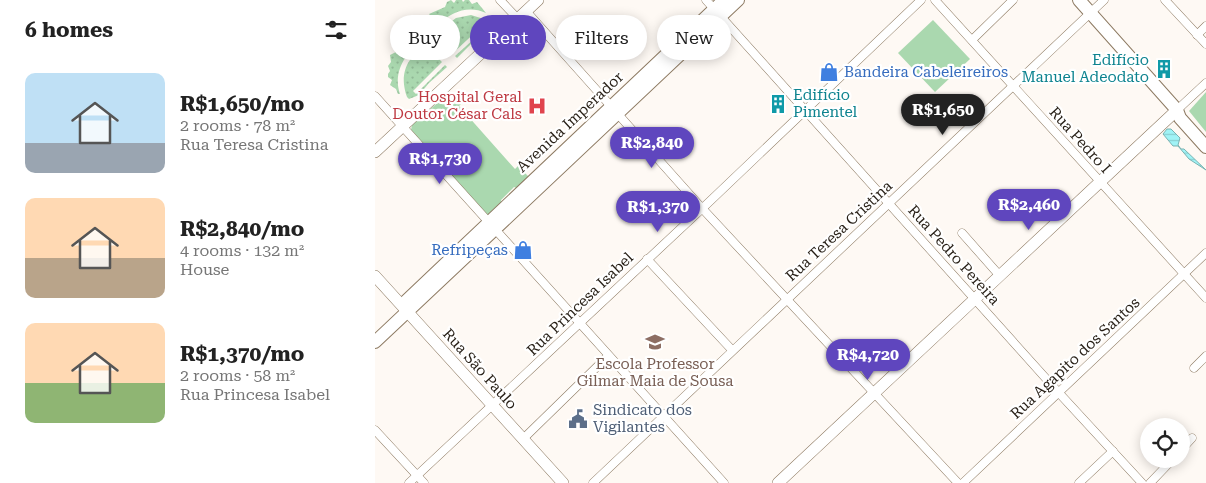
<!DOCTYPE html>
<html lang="en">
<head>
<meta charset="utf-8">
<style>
	:root { --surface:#fff; --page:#f6f6f6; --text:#222; --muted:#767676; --accent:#5f46be }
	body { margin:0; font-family:"Roboto Serif",serif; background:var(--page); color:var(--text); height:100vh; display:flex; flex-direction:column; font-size:19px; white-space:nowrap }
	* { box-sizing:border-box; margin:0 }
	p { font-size:16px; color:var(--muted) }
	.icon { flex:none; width:28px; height:28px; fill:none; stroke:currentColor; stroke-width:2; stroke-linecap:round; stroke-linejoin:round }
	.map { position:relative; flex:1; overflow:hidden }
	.details { display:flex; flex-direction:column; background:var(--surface); width:375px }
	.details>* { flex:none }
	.top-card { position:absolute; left:15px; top:15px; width:475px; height:45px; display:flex; gap:10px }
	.fabs { position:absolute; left:765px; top:418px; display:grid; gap:10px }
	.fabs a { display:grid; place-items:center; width:50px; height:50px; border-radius:50%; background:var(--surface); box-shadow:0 2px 12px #0003; font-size:25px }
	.price { position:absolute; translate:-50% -42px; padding:0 11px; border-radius:18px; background:var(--accent); color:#fff; font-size:16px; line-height:32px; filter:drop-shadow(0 1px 2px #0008) }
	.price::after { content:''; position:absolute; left:50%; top:30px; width:15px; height:11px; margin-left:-8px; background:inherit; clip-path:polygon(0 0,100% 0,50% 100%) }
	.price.on { background:#222; color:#fff }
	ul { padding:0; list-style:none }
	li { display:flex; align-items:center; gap:15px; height:125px; padding:0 25px }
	li span { display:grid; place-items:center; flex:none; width:140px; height:100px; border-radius:10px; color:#555 }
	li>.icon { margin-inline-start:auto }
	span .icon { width:60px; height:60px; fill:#fffc; stroke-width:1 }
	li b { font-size:21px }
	h2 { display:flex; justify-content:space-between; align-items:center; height:60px; padding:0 25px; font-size:21px }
	.pill { padding:0 18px; border-radius:22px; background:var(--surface); box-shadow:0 2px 12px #0003; font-size:18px; line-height:45px }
	.pill.on { background:var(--accent); color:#fff }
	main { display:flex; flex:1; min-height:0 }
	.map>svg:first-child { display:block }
	.grass { fill:url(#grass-dots) }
	.park { fill:#aad8af }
	.water { fill:url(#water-rules); stroke:#7bb3b2 }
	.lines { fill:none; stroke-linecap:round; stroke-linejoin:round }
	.street-casing { stroke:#8d7a62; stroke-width:9 }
	.secondary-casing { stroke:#8d7a62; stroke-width:12 }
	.primary-casing { stroke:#8d7a62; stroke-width:14 }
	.street { stroke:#fff; stroke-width:8 }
	.secondary { stroke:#fff; stroke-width:11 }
	.primary { stroke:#fff; stroke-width:12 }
	.labels { text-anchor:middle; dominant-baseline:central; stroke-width:4.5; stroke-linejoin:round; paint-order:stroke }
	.culture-label { font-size:15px; fill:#0d838f; stroke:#fff; text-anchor:end }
	.shop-label { font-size:15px; fill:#366cbe; stroke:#fff; text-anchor:start }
	.health-label { font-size:15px; fill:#be3a42; stroke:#fff; text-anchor:end }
	.street-label { font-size:15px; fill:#261e15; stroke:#fff }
	.education-label { font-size:15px; fill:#785e54; stroke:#fff }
	.service-label { font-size:15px; fill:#4e5e75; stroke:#fff; text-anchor:start }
</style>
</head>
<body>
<main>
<section class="details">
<h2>6 homes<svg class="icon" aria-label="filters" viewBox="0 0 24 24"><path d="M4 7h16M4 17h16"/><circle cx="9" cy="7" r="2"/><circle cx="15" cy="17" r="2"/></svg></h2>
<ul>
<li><span style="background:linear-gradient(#bfe0f5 70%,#9aa5b1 0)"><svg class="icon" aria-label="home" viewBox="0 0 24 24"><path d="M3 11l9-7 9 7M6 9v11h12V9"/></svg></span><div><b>R$1,650/mo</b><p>2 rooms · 78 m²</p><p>Rua Teresa Cristina</p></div></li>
<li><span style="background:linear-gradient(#ffd9b3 60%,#b9a48a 0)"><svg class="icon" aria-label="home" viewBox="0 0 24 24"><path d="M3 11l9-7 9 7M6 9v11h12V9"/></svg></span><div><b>R$2,840/mo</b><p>4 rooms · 132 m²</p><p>House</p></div></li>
<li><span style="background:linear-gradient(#ffd9b3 60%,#8fb573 0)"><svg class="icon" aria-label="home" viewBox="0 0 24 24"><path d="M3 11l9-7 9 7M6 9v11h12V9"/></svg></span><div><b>R$1,370/mo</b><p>2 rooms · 58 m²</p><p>Rua Princesa Isabel</p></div></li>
</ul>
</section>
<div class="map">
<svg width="831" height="483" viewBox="0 0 831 483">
	<defs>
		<pattern id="grass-dots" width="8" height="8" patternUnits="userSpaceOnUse" patternTransform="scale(1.25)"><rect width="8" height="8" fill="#aad8af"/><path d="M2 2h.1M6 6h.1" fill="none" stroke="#92b996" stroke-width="1.8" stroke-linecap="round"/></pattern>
		<pattern id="water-rules" width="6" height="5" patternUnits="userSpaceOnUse" patternTransform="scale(1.25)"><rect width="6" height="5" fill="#a0f3f6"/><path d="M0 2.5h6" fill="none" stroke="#8ad0d2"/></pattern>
	</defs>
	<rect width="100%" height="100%" fill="#fef9f4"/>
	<g class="grass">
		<path d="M76 0 79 3 81 0H87L88 2 90 0H94L97 4 102 2 111 13C93 5 76 12 63 25L54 14 70 7 72 2Z"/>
		<polygon points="96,15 112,20 114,26 107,36 100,40 82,58 80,56 110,29 107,26 77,54 69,44 68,28 81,18"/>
		<path d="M31 38 39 47C26 61 19 75 25 94H23L21 89 15 85 17 80 13 77V74L15 71 13 66 16 62 15 55 23 51Z"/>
		<path d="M42 52 60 55 67 62 38 91 41 94 70 65 72 67 54 83 44 95 34 99 32 97C26 79 28 65 42 52Z"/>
	</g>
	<g class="park">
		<polygon points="558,20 595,59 560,92 523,53"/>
		<polygon points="75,92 77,93 87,103 84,106 140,169 143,166 154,177 144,189 139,187 126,200 127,205 113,215 111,215 36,130 37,125"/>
		<polygon points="831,92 831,132 814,111"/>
	</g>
	<polygon class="water" points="792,129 796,129 805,138 803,145 806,149 809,149 831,170 814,159 803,146 798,146 788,134"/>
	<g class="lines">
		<g class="street-casing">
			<g id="street">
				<polyline points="125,0 143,19"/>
				<polyline points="331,0 684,393 767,483"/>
				<polyline points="560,0 831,298"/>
				<polyline points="790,0 831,44"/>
				<polyline points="151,11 324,205 583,483"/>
				<polyline points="822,35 831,26"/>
				<polyline points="597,40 638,0"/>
				<polyline points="0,96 349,483"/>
				<polyline points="802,110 831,83"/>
				<polyline points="587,233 625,276"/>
				<polyline points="272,259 357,350"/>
				<polyline points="819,368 831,356"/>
				<polyline points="0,430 49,483"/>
				<polyline points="148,439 233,356"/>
				<polyline points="806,450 817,438"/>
				<polyline points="34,483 333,203 546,0"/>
				<polyline points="218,483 729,0"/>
				<polyline points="588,483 831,253"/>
				<polyline points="704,483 738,451"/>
				<polyline points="775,483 798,459"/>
			</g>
		</g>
		<g class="secondary-casing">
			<g id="secondary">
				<polyline points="0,152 163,0"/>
				<polyline points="0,276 188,483"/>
				<polyline points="403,483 802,110"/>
			</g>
		</g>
		<g class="primary-casing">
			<g id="primary">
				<polyline points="704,0 802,110 805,118 831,147"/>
				<polyline points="31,301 349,0"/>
				<polyline points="0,342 363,0"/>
			</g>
		</g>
		<use href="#street" class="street"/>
		<use href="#secondary" class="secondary"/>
		<use href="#primary" class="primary"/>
	</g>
	<defs>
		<g id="building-bare" transform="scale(1.5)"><path d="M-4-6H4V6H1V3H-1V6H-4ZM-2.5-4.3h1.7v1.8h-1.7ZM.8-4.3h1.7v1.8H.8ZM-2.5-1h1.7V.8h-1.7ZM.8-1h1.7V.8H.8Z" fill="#0f9aa8" stroke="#fff" stroke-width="2.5" paint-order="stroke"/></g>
		<g id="shop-bare" transform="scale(1.5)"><path d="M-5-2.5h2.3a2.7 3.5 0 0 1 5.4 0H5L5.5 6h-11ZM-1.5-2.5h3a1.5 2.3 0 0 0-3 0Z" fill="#3f7fe0" stroke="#fff" stroke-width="2.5" paint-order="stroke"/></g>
		<g id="hospital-bare" transform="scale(1.5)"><path d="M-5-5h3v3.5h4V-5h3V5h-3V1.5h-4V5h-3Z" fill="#e0444e" stroke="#fff" stroke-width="2.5" paint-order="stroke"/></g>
		<g id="school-bare" transform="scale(1.5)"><path d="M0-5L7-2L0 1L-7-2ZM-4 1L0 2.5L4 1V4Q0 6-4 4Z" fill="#8d6e63" stroke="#fff" stroke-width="2.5" paint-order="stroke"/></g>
		<g id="civic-bare" transform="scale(1.5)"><path d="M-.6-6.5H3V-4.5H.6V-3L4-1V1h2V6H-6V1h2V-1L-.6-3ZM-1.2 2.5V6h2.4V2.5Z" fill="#5c6f8a" stroke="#fff" stroke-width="2.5" paint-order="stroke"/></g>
	</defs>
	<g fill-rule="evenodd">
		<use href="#building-bare" x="789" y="69"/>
		<use href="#shop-bare" x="454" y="72"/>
		<use href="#building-bare" x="403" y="104"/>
		<use href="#hospital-bare" x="162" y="106"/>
		<use href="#shop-bare" x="148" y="250"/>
		<use href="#school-bare" x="280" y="342"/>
		<use href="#civic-bare" x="203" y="419"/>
	</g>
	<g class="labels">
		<g class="culture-label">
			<text x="774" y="60">Edifício<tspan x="774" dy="17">Manuel Adeodato</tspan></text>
			<text x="418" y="95" text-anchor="start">Edifício<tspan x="418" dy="17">Pimentel</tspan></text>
		</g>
		<g class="shop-label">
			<text x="469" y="72">Bandeira Cabeleireiros</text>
			<text x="133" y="250" text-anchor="end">Refripeças</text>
		</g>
		<g class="health-label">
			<text x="147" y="97">Hospital Geral<tspan x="147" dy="17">Doutor César Cals</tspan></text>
		</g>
		<g class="street-label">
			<text transform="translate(195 122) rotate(-43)">Avenida Imperador</text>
			<text transform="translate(705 140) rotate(48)">Rua Pedro I</text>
			<text transform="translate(464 231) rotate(-43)">Rua Teresa Cristina</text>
			<text transform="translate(579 255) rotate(48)">Rua Pedro Pereira</text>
			<text transform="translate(205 304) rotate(-44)">Rua Princesa Isabel</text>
			<text transform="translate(700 358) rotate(-43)">Rua Agapito dos Santos</text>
			<text transform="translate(105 369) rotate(48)">Rua São Paulo</text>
		</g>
		<g class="education-label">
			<text x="280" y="364">Escola Professor<tspan x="280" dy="17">Gilmar Maia de Sousa</tspan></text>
		</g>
		<g class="service-label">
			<text x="218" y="410">Sindicato dos<tspan x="218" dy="17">Vigilantes</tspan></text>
		</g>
	</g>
</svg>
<div class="fabs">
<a><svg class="icon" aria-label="locate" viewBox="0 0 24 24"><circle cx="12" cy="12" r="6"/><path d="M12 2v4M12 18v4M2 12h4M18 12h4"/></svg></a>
</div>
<b class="price on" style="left:568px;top:136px">R$1,650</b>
<b class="price" style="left:277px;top:169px">R$2,840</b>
<b class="price" style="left:65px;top:185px">R$1,730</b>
<b class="price" style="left:654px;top:231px">R$2,460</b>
<b class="price" style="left:283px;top:233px">R$1,370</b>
<b class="price" style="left:493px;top:381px">R$4,720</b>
<div class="top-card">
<a class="pill">Buy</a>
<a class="pill on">Rent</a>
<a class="pill">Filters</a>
<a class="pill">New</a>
</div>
</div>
</main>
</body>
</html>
